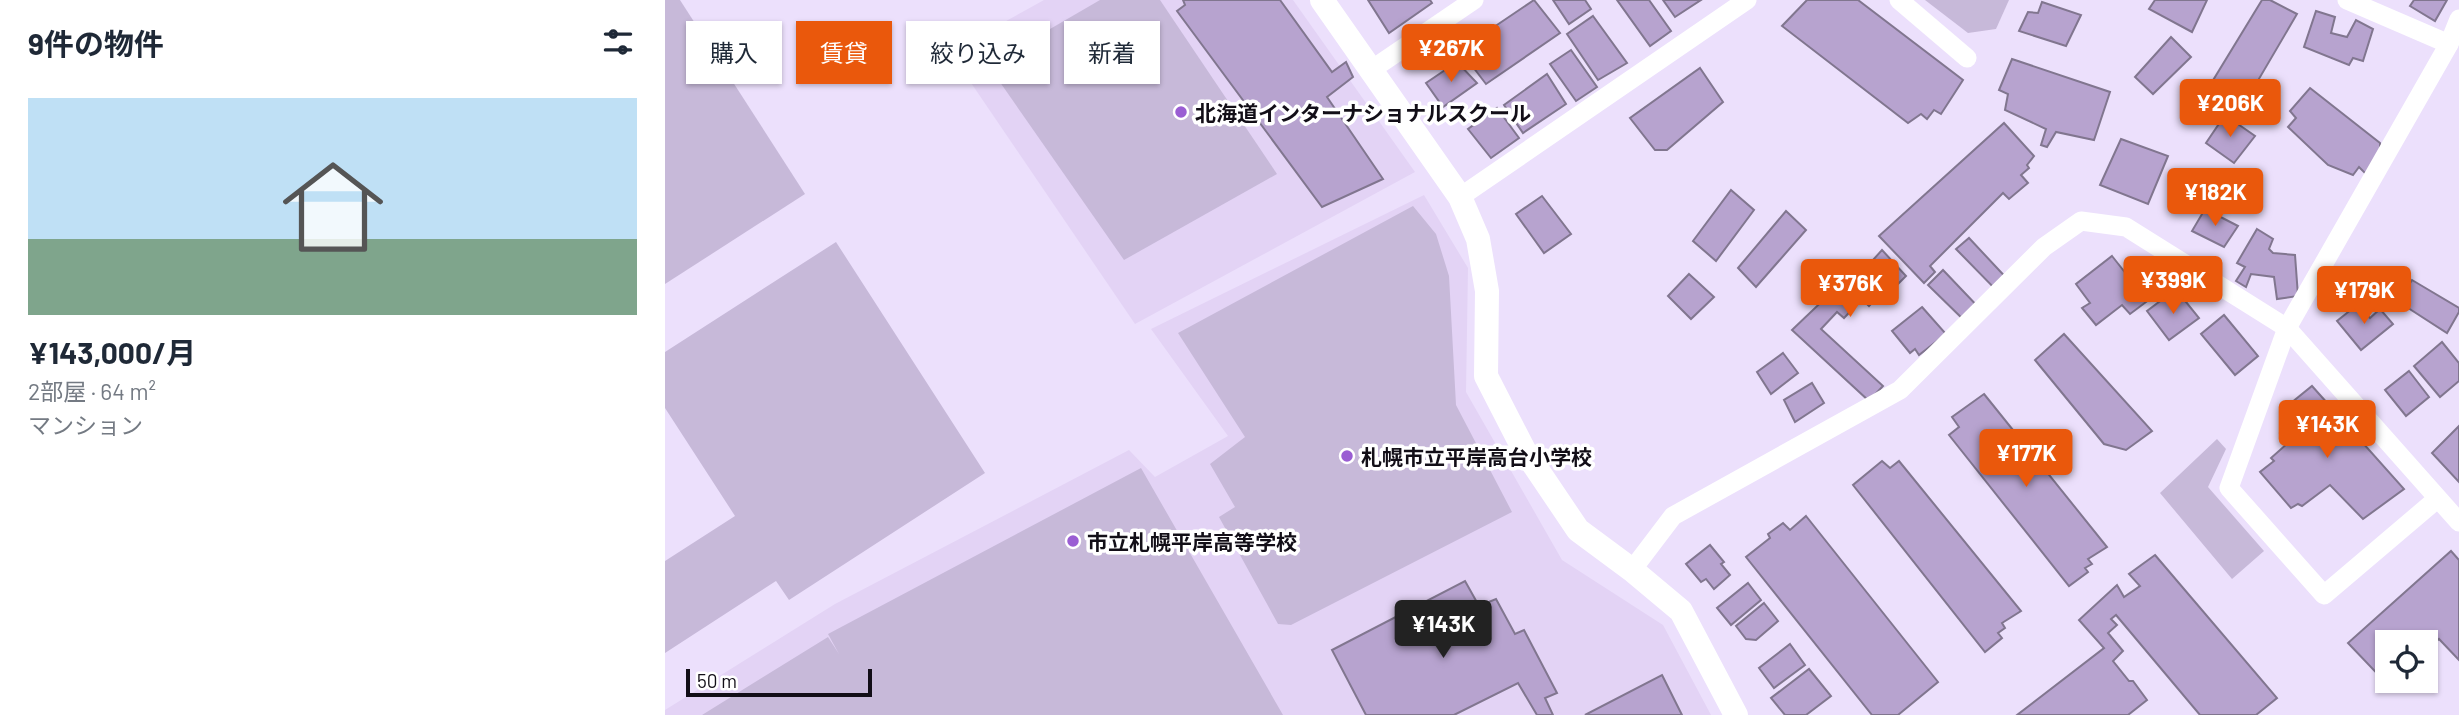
<!DOCTYPE html>
<html lang="ja">
<head>
<meta charset="utf-8">
<style>
	:root { --surface:#fff; --page:#f6f6f7; --text:#1f2937; --muted:#747a83; --accent:#ea580c }
	body { margin:0; font-family:Barlow,"Noto Sans JP",sans-serif; background:var(--page); color:var(--text); height:100vh; display:flex; flex-direction:column; font-size:26px; white-space:nowrap }
	* { box-sizing:border-box; margin:0 }
	p { font-size:23px; color:var(--muted) }
	.icon { flex:none; width:38px; height:38px; fill:none; stroke:currentColor; stroke-width:2; stroke-linecap:round; stroke-linejoin:round }
	.map { position:relative; flex:1; overflow:hidden }
	.drawer { display:flex; flex-direction:column; background:var(--surface); width:665px }
	.drawer>* { flex:none }
	.guide { position:absolute; left:21px; top:21px; width:665px; height:63px; display:flex; gap:14px }
	.tools { position:absolute; left:1710px; top:630px; display:grid; gap:14px }
	.tools a { display:grid; place-items:center; width:63px; height:63px; border-radius:0px; background:var(--surface); box-shadow:0 2px 5px #0004; font-size:35px }
	.scale { position:absolute; left:21px; bottom:18px; width:186px; box-sizing:border-box; padding-left:7px; border:4px solid #120e17; border-top:0; font-size:19px; line-height:24px; white-space:nowrap; color:#120e17; -webkit-text-stroke:5px #fff; paint-order:stroke }
	.price { position:absolute; translate:-50% -60px; padding:0 16px; border-radius:7px; background:var(--accent); color:#fff; font-size:23px; line-height:46px; filter:drop-shadow(0 2px 4px #0008) }
	.price::after { content:''; position:absolute; left:50%; top:42px; width:21px; height:16px; margin-left:-10px; background:inherit; clip-path:polygon(0 0,100% 0,50% 100%) }
	.price.selected { background:#222; color:#fff }
	ul { padding:0; list-style:none }
	li { display:grid; align-content:center; gap:14px; height:371px; padding:0 28px }
	li span { display:grid; place-items:center; height:217px; border-radius:0px; color:#555 }
	li>.icon { margin-inline-start:auto }
	span .icon { width:126px; height:126px; fill:#fffc; stroke-width:1 }
	li b { font-size:30px }
	h2 { display:flex; justify-content:space-between; align-items:center; height:84px; padding:0 28px; font-size:30px }
	.tag { padding:0 24px; border-radius:0px; background:var(--surface); box-shadow:0 2px 5px #0004; font-size:24px; line-height:63px }
	.tag.selected { background:var(--accent); color:#fff }
	main { display:flex; flex:1; min-height:0 }
	.map>svg:first-child { display:block }
	.built { fill:#e3d3f5 }
	.green { fill:#c7b9d9 }
	.building { fill:#b7a3cf; stroke:#81768f; stroke-width:2 }
	.lines { fill:none; stroke-linecap:round; stroke-linejoin:round }
	.minor { stroke:#fff; stroke-width:19 }
	.tertiary { stroke:#fff; stroke-width:24 }
	.poi-dot { fill:#9a5dd3; stroke:#fff; stroke-width:2.5 }
	.labels { text-anchor:middle; dominant-baseline:central; stroke-width:7; stroke-linejoin:round; paint-order:stroke }
	.poi-label { font-size:21px; font-weight:bold; fill:#120e17; stroke:#fff; text-anchor:start }
</style>
</head>
<body>
<main>
<section class="drawer">
<h2>9件の物件<svg class="icon" aria-label="filters" viewBox="0 0 24 24"><path d="M4 7h16M4 17h16"/><circle cx="9" cy="7" r="2"/><circle cx="15" cy="17" r="2"/></svg></h2>
<ul>
<li><span style="background:linear-gradient(#bfe0f5 65%,#7fa58c 0)"><svg class="icon" aria-label="home" viewBox="0 0 24 24"><path d="M3 11l9-7 9 7M6 9v11h12V9"/></svg></span><div><b>¥143,000/月</b><p>2部屋 · 64 m²</p><p>マンション</p></div></li>
</ul>
</section>
<div class="map">
<svg width="1794" height="715" viewBox="0 0 1794 715">
	<rect width="100%" height="100%" fill="#ece0fc"/>
	<g class="built">
		<polygon points="379,0 628,0 750,172 470,324 285,52"/>
		<polygon points="759,195 803,268 801,392 897,560 998,625 1046,715 0,715 0,710 170,604 464,450 490,477 563,436 486,329"/>
	</g>
	<g class="green">
		<polygon points="0,0 15,0 140,194 0,284"/>
		<polygon points="435,0 495,0 612,174 459,260 323,65"/>
		<polygon points="1260,0 1344,0 1331,29 1303,33"/>
		<polygon points="748,206 771,234 784,276 791,405 847,512 626,625 613,624 554,517 570,507 545,464 580,437 513,333"/>
		<polygon points="171,242 320,473 124,600 111,581 0,653 0,561 70,516 0,408 0,352"/>
		<polygon points="1552,439 1561,449 1543,487 1599,551 1567,579 1495,493"/>
		<polygon points="476,468 618,715 37,715 163,637 174,654 163,634"/>
	</g>
	<g class="building">
		<polygon points="518,0 615,0 667,72 681,62 688,77 662,97 718,179 657,207 512,11 520,5"/>
		<polygon points="703,0 765,0 767,3 724,33"/>
		<polygon points="869,0 895,33 821,84 795,50"/>
		<polygon points="888,0 920,0 926,9 904,24"/>
		<polygon points="952,0 984,0 1006,31 985,46"/>
		<polygon points="998,0 1036,0 1010,17"/>
		<polygon points="1142,0 1193,0 1298,80 1276,114 1269,110 1262,119 1256,114 1243,123 1117,26"/>
		<polygon points="1490,0 1542,0 1527,32 1484,9"/>
		<polygon points="1597,0 1605,0 1632,14 1581,101 1547,82"/>
		<polygon points="1749,0 1782,0 1770,21 1745,6"/>
		<polygon points="1377,2 1416,15 1401,46 1354,31 1363,12 1373,13"/>
		<polygon points="1651,11 1670,17 1666,33 1682,37 1691,20 1708,29 1698,61 1688,58 1684,65 1639,47"/>
		<polygon points="928,16 962,63 933,80 902,34"/>
		<polygon points="1506,37 1526,57 1488,94 1470,77"/>
		<polygon points="906,50 932,87 911,101 885,64"/>
		<polygon points="1347,59 1445,92 1429,140 1391,132 1382,147 1376,145 1381,129 1340,110 1343,94 1334,90"/>
		<polygon points="792,62 812,83 778,107 761,83"/>
		<polygon points="1035,68 1058,102 1002,150 990,150 965,118"/>
		<polygon points="882,74 901,104 858,133 839,105"/>
		<polygon points="1645,88 1715,143 1715,156 1701,174 1694,167 1688,175 1663,165 1623,127 1631,118 1625,111"/>
		<polygon points="832,108 854,138 826,158 803,129"/>
		<polygon points="1560,115 1590,136 1569,163 1541,143"/>
		<polygon points="1339,123 1369,156 1362,165 1364,168 1356,175 1363,183 1344,199 1338,193 1265,266 1270,272 1259,283 1214,236"/>
		<polygon points="1456,139 1503,156 1483,204 1435,185"/>
		<polygon points="1066,190 1089,210 1051,261 1028,241"/>
		<polygon points="877,196 906,234 879,253 851,214"/>
		<polygon points="1540,209 1573,226 1559,247 1527,231"/>
		<polygon points="1121,211 1141,230 1091,287 1073,268"/>
		<polygon points="1592,229 1608,239 1604,249 1608,253 1630,255 1633,296 1612,299 1609,277 1586,274 1581,287 1571,281 1580,267 1572,263"/>
		<polygon points="1304,238 1347,284 1335,294 1291,249"/>
		<polygon points="1217,250 1241,276 1228,289 1224,285 1204,306 1197,299 1179,318 1172,312 1156,329 1218,386 1204,401 1127,330 1194,266 1199,270"/>
		<polygon points="1447,256 1466,280 1476,270 1493,293 1465,314 1457,305 1431,325 1417,308 1425,303 1411,284"/>
		<polygon points="1278,270 1318,312 1304,325 1263,285"/>
		<polygon points="1024,274 1049,297 1026,319 1003,296"/>
		<polygon points="1747,280 1794,308 1794,312 1782,333 1723,295 1731,281 1742,288"/>
		<polygon points="1506,293 1512,301 1517,297 1534,318 1504,340 1482,311"/>
		<polygon points="1692,305 1705,318 1715,309 1728,324 1696,350 1672,321"/>
		<polygon points="1257,307 1281,334 1254,355 1250,349 1245,353 1227,331"/>
		<polygon points="1559,315 1593,356 1570,375 1536,334"/>
		<polygon points="1399,334 1487,431 1461,450 1439,444 1370,360"/>
		<polygon points="1777,342 1794,363 1794,381 1775,397 1749,366"/>
		<polygon points="1118,353 1133,373 1106,394 1092,372"/>
		<polygon points="1744,371 1764,397 1741,416 1720,390"/>
		<polygon points="1147,383 1159,403 1130,422 1119,400"/>
		<polygon points="1647,386 1739,489 1698,519 1665,485 1637,506 1633,504 1626,508 1595,472 1609,461 1606,458 1623,443 1615,433 1631,418 1621,407"/>
		<polygon points="1319,394 1442,547 1423,559 1427,564 1420,568 1423,572 1404,586 1284,435 1294,427 1287,417"/>
		<polygon points="1794,426 1794,482 1767,453"/>
		<polygon points="1217,461 1225,468 1234,461 1356,611 1337,623 1340,628 1333,633 1337,638 1320,652 1188,485"/>
		<polygon points="1141,516 1273,682 1233,715 1207,715 1081,557 1105,538 1103,534 1118,523 1125,530"/>
		<polygon points="1045,545 1059,562 1056,564 1065,575 1049,589 1041,579 1036,582 1021,564"/>
		<polygon points="1786,551 1794,560 1794,660 1774,639 1760,651 1760,642 1722,642 1722,681 1728,681 1723,685 1683,643"/>
		<polygon points="1490,555 1612,698 1591,715 1535,715 1451,615 1446,619 1452,625 1443,633 1458,651 1448,661 1464,681 1468,681 1482,700 1463,715 1352,715 1439,648 1414,620 1452,585 1459,597 1475,586 1464,574"/>
		<polygon points="800,581 814,606 831,599 850,634 859,630 892,693 880,698 888,715 872,715 853,683 789,715 701,715 667,650"/>
		<polygon points="1083,583 1096,600 1066,625 1052,608"/>
		<polygon points="1099,603 1113,621 1091,640 1081,639 1071,626"/>
		<polygon points="1125,644 1140,665 1109,688 1094,668"/>
		<polygon points="1144,669 1166,696 1141,715 1120,715 1106,698"/>
		<polygon points="997,675 1017,715 920,715"/>
	</g>
	<g class="lines">
		<g class="minor">
			<polyline points="1234,0 1302,58"/>
			<polyline points="1682,0 1784,44"/>
			<polyline points="706,70 809,0"/>
			<polyline points="795,197 1082,0"/>
			<polyline points="1772,499 1659,595 1564,488 1622,328 1784,44 1794,19"/>
			<polyline points="967,570 1008,516 1235,390 1379,247 1416,221 1461,227 1622,328 1794,522"/>
		</g>
		<polyline class="tertiary" points="657,0 795,197 813,239 822,291 821,376 859,450 913,530 967,570 1016,611 1071,715"/>
	</g>
	<g class="poi-dot">
		<circle cx="516" cy="112" r="7"/>
		<circle cx="682" cy="456" r="7"/>
		<circle cx="408" cy="541" r="7"/>
	</g>
	<g class="labels">
		<g class="poi-label">
			<text x="530" y="112">北海道インターナショナルスクール</text>
			<text x="696" y="456">札幌市立平岸高台小学校</text>
			<text x="422" y="541">市立札幌平岸高等学校</text>
		</g>
	</g>
</svg>
<div class="tools">
<a><svg class="icon" aria-label="locate" viewBox="0 0 24 24"><circle cx="12" cy="12" r="6"/><path d="M12 2v4M12 18v4M2 12h4M18 12h4"/></svg></a>
</div>
<div class="scale">50 m</div>
<b class="price" style="left:786px;top:84px">¥267K</b>
<b class="price" style="left:1565px;top:139px">¥206K</b>
<b class="price" style="left:1550px;top:228px">¥182K</b>
<b class="price" style="left:1508px;top:316px">¥399K</b>
<b class="price" style="left:1185px;top:319px">¥376K</b>
<b class="price" style="left:1699px;top:326px">¥179K</b>
<b class="price" style="left:1662px;top:460px">¥143K</b>
<b class="price" style="left:1361px;top:489px">¥177K</b>
<b class="price selected" style="left:778px;top:660px">¥143K</b>
<div class="guide">
<a class="tag">購入</a>
<a class="tag selected">賃貸</a>
<a class="tag">絞り込み</a>
<a class="tag">新着</a>
</div>
</div>
</main>
</body>
</html>
